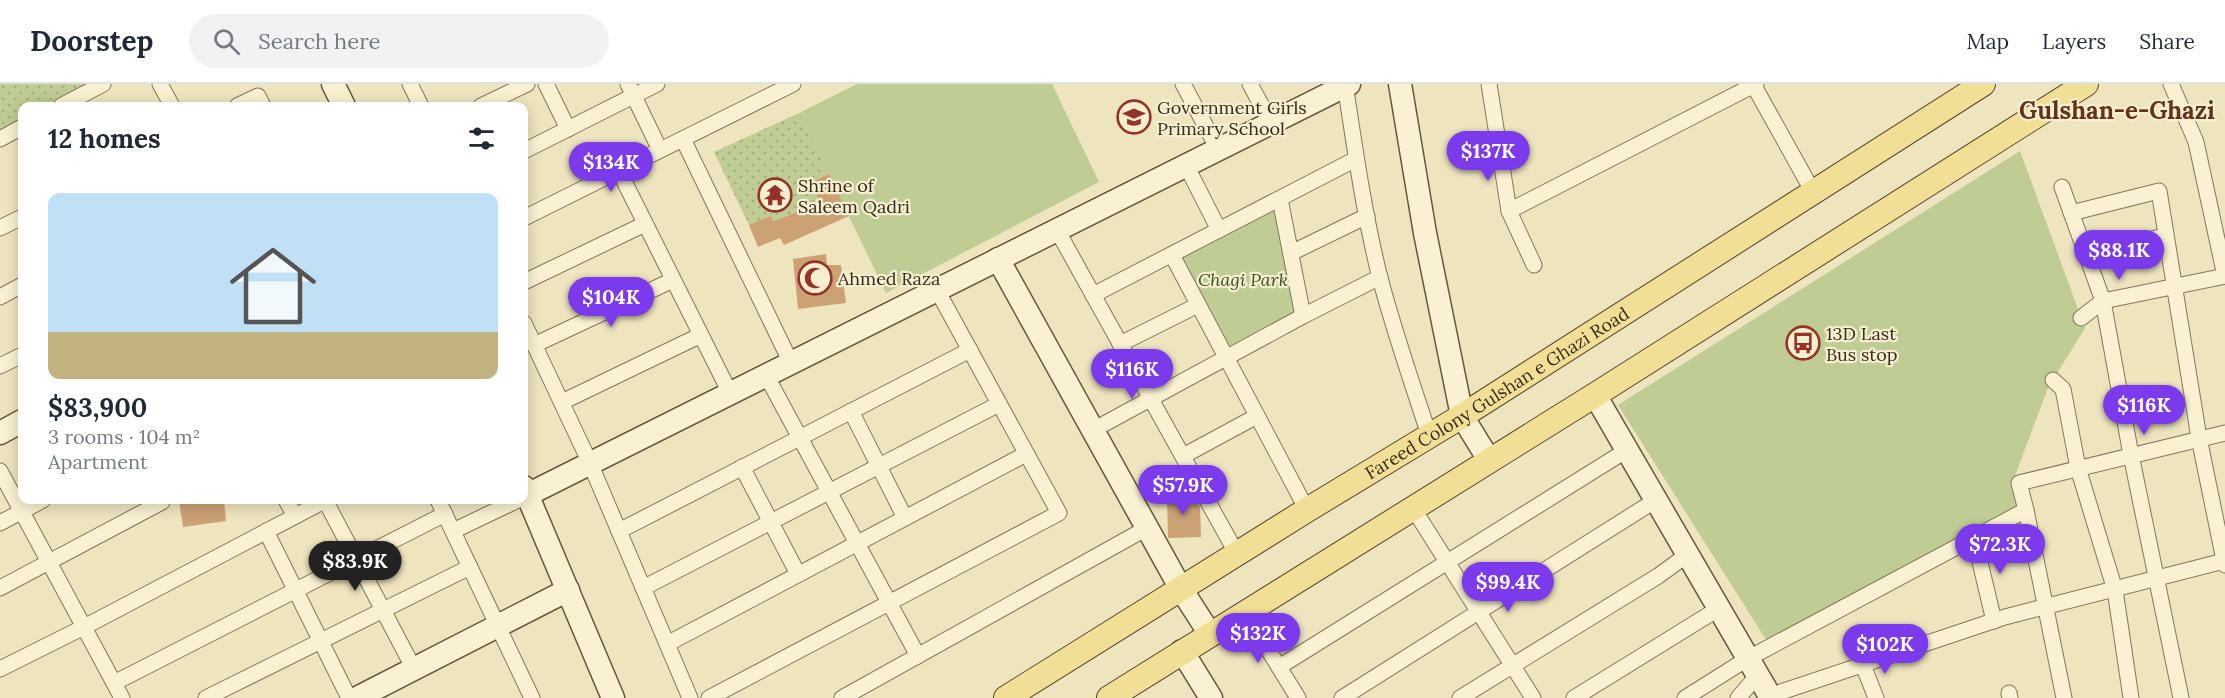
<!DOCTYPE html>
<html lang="en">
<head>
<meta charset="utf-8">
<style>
	:root { --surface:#fff; --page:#f2f2f3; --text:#1f2937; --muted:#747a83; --line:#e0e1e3; --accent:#7c3aed }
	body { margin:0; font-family:Lora,serif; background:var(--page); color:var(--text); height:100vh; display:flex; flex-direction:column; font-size:22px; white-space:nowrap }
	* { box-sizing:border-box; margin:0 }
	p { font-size:20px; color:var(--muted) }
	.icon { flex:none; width:33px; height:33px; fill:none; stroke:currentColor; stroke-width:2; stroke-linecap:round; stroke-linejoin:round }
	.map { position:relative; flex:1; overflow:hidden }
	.panel { position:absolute; left:18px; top:18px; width:510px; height:402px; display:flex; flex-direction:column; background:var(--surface); border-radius:12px; box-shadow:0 3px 15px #0003 }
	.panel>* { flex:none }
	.price { position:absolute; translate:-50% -51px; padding:0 14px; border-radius:21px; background:var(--accent); color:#fff; font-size:20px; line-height:39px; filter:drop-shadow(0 2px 3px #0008) }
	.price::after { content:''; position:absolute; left:50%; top:36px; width:18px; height:14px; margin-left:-9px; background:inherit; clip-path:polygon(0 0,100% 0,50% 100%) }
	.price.active { background:#222; color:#fff }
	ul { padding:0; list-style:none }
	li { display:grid; align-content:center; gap:12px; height:318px; padding:0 30px }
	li+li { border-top:2px solid var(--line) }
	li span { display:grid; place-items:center; height:186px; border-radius:12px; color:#555 }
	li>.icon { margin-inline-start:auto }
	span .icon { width:108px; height:108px; fill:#fffc; stroke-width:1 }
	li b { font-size:26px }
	h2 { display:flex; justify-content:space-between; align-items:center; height:72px; padding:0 30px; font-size:26px }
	header { display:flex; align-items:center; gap:36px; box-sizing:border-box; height:84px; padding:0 30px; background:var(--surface); border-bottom:2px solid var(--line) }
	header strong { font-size:28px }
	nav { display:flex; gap:33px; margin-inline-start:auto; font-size:21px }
	.search { width:420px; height:54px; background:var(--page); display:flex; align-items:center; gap:15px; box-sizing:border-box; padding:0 21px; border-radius:33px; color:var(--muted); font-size:22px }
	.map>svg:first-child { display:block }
	.grass { fill:url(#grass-dots) }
	.park { fill:#bfcc93 }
	.building { fill:#cca275 }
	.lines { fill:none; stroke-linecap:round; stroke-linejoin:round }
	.street-casing { stroke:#867558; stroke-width:17 }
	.secondary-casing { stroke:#68563b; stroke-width:25 }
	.primary-casing { stroke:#54432c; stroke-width:26 }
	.street { stroke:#f9f1d2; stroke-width:15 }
	.secondary { stroke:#f9f1d2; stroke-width:22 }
	.primary { stroke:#f2df96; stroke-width:24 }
	.labels { text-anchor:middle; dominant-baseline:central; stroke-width:4.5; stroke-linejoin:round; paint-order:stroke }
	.poi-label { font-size:18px; fill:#362b1c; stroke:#f5eecf; text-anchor:start }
	.park-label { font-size:18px; font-style:italic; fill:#415223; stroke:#f5eecf }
	.street-label { font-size:18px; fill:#362b1c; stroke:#f5eecf }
	.district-label { font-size:24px; font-weight:bold; fill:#63321b; stroke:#f5eecf }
</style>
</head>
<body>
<header>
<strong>Doorstep</strong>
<div class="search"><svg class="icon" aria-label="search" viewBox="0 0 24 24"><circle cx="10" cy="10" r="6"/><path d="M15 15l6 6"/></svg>Search here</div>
<nav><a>Map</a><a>Layers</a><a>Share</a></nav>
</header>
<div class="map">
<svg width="2225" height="614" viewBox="0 0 2225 614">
	<defs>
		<pattern id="grass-dots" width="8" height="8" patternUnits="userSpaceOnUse" patternTransform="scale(1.5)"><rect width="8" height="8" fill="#bfcc93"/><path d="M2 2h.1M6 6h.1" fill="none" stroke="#a5af7e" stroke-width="1.8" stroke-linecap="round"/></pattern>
	</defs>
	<rect width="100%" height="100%" fill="#eee5bf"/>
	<g class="grass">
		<polygon points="0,0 96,0 53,22 22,22 22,39 0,51"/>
		<polygon points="799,29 829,90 811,98 820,119 774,137 771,132 749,141 714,68"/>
	</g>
	<g class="park">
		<polygon points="857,0 1052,0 1099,98 886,209 799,29"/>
		<polygon points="2020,67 2085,244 2048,304 2016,389 2026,426 1770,562 1618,321"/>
		<polygon points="1280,115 1303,232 1227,273 1172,171"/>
	</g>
	<g class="building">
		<polygon points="829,90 849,132 784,161 780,154 758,163 749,141 771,132 774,137 820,119 811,98"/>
		<polygon points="826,170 827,181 841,181 846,219 798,225 793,175"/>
		<polygon points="1192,409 1200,423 1201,453 1168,454 1167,410"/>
		<polygon points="179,416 224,416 226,437 183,443"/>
	</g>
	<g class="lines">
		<g class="street-casing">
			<g id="street">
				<polyline points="160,0 172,22"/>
				<polyline points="410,0 421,22"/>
				<polyline points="546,0 568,45"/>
				<polyline points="628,0 660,66"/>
				<polyline points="1183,0 1218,65"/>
				<polyline points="1250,0 1271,39"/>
				<path d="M1345 0C1355 65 1364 130 1380 194 1394 247 1412 299 1429 351"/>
				<polyline points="1489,0 1509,127 1534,181"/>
				<polyline points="1753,0 1813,108"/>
				<polyline points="2171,0 2196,58 2225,192"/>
				<polyline points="61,22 103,0"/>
				<polyline points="237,22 258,12 263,22"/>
				<polyline points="481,22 527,0"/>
				<polyline points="0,55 22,43"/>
				<polyline points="683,55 791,279"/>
				<polyline points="524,67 657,0"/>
				<polyline points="1186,81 1219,146"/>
				<polyline points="619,87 730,309"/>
				<polyline points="2062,103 2103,217 2131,371 2181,614"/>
				<polyline points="1280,115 1303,232"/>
				<polyline points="1509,127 1756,0"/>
				<polyline points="2071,129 2159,107 2199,354 2225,481"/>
				<polyline points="524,134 793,0"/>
				<polyline points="0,144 22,133"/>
				<polyline points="1057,146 1237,470"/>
				<polyline points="1291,169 1367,132"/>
				<polyline points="1172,171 1307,426"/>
				<polyline points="2087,172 2164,152"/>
				<polyline points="524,198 645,140"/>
				<polyline points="1093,211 1356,75"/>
				<polyline points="0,213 22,201"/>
				<polyline points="2081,234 2103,217 2225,192"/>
				<polyline points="524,239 590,379 690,614"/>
				<polyline points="1120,260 1198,221"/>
				<polyline points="534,261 673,196"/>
				<polyline points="0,282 22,271"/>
				<polyline points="766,291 918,572"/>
				<polyline points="2053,296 2063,305 2078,384 2115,506 2131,614"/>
				<polyline points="562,318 701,251"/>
				<polyline points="851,327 905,434"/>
				<polyline points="1093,346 1303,232 1380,193"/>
				<polyline points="1183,372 1257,332"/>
				<polyline points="742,383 798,490"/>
				<polyline points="0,387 122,614"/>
				<polyline points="286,416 295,432"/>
				<polyline points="325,416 414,585"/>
				<polyline points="438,416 532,614"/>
				<polyline points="1413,424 1533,614"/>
				<polyline points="0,439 43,416"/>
				<polyline points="266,447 349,614"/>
				<polyline points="453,447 518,416"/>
				<polyline points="619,447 970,266"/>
				<polyline points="1974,453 1994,537"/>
				<polyline points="0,504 162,418"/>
				<polyline points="643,504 999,320"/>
				<polyline points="1245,528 1298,614"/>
				<polyline points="667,560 1026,370"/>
				<polyline points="1863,581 1876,614"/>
				<polyline points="1279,583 1627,366"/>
				<polyline points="0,585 84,543 326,416"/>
				<polyline points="114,599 445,430"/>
				<polyline points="2009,609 2010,614"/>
				<polyline points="1769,612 2005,533 2224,477"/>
				<polyline points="206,614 470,483"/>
				<polyline points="709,614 1059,429 937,206"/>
				<polyline points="842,614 1147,444"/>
				<polyline points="1342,614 1656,416"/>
				<polyline points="1460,614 1658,492 1687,471"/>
				<polyline points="1574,614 1718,525"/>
				<polyline points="1685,614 1747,575 2026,426"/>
				<polyline points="1738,614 1757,592"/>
				<polyline points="2064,614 2026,426 2019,399 2225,349"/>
			</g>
		</g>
		<g class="secondary-casing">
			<g id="secondary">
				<polyline points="333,0 344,22"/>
				<polyline points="1400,0 1425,149 1462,332 1489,376"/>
				<polyline points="998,175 1181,505 1210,550"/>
				<polyline points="1595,311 1771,614"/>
				<polyline points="0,349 22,337"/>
				<polyline points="524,403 613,614"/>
				<polyline points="527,411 1349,0"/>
				<polyline points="1182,567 1211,614"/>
				<polyline points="357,614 568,506"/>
			</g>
		</g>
		<g class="primary-casing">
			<g id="primary">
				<path id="s1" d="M1006 614 1307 426 1462 332 1983 0"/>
				<polyline points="1109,614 1595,311 2086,0"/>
			</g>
		</g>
		<use href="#street" class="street"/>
		<use href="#secondary" class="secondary"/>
		<use href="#primary" class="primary"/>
	</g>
	<defs>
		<g id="school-ring" transform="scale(1.725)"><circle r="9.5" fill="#f5eecf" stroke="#963227" stroke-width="1.5"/><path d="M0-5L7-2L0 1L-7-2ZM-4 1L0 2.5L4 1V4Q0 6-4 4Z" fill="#963227"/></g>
		<g id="temple-ring" transform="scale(1.725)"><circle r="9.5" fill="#f5eecf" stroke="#963227" stroke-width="1.5"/><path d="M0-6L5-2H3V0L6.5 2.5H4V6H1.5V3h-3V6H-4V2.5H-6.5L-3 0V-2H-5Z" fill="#963227"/></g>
		<g id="mosque-ring" transform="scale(1.725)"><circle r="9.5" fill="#f5eecf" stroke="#963227" stroke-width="1.5"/><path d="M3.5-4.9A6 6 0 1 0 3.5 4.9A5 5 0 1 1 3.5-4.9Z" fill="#963227"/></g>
		<g id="bus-ring" transform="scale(1.725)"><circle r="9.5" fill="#f5eecf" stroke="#963227" stroke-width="1.5"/><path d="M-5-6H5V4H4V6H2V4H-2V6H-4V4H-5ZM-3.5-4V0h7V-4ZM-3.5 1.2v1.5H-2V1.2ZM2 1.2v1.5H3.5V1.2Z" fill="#963227"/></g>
	</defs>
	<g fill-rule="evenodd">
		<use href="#school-ring" x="1134" y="33"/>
		<use href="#temple-ring" x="775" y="111"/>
		<use href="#mosque-ring" x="815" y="194"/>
		<use href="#bus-ring" x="1803" y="259"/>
	</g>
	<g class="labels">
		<g class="poi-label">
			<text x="1157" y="23">Government Girls<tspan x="1157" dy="21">Primary School</tspan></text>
			<text x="798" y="101">Shrine of<tspan x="798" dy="21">Saleem Qadri</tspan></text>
			<text x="838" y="194">Ahmed Raza</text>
			<text x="1826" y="249">13D Last<tspan x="1826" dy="21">Bus stop</tspan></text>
		</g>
		<g class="park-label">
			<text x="1243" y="195">Chagi Park</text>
		</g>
		<g class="street-label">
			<text stroke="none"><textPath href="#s1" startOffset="578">Fareed Colony Gulshan e Ghazi Road</textPath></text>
		</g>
		<g class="district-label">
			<text x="2117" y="26">Gulshan-e-Ghazi</text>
		</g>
	</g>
</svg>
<b class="price" style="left:1488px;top:98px">$137K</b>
<b class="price" style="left:611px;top:109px">$134K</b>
<b class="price" style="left:2119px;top:197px">$88.1K</b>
<b class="price" style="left:611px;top:244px">$104K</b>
<b class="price" style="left:1132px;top:316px">$116K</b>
<b class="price" style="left:2144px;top:352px">$116K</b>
<b class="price" style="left:1183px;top:432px">$57.9K</b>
<b class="price" style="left:2000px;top:491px">$72.3K</b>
<b class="price active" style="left:355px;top:508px">$83.9K</b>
<b class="price" style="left:1508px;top:529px">$99.4K</b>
<b class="price" style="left:1258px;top:580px">$132K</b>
<b class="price" style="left:1885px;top:591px">$102K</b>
<section class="panel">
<h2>12 homes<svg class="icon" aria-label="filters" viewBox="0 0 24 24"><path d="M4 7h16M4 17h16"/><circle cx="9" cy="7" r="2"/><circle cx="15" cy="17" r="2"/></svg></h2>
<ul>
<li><span style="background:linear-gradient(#bfe0f5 75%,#c2b280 0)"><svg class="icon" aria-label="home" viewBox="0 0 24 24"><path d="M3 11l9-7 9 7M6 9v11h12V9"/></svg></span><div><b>$83,900</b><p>3 rooms · 104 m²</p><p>Apartment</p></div></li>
</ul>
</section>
</div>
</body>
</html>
